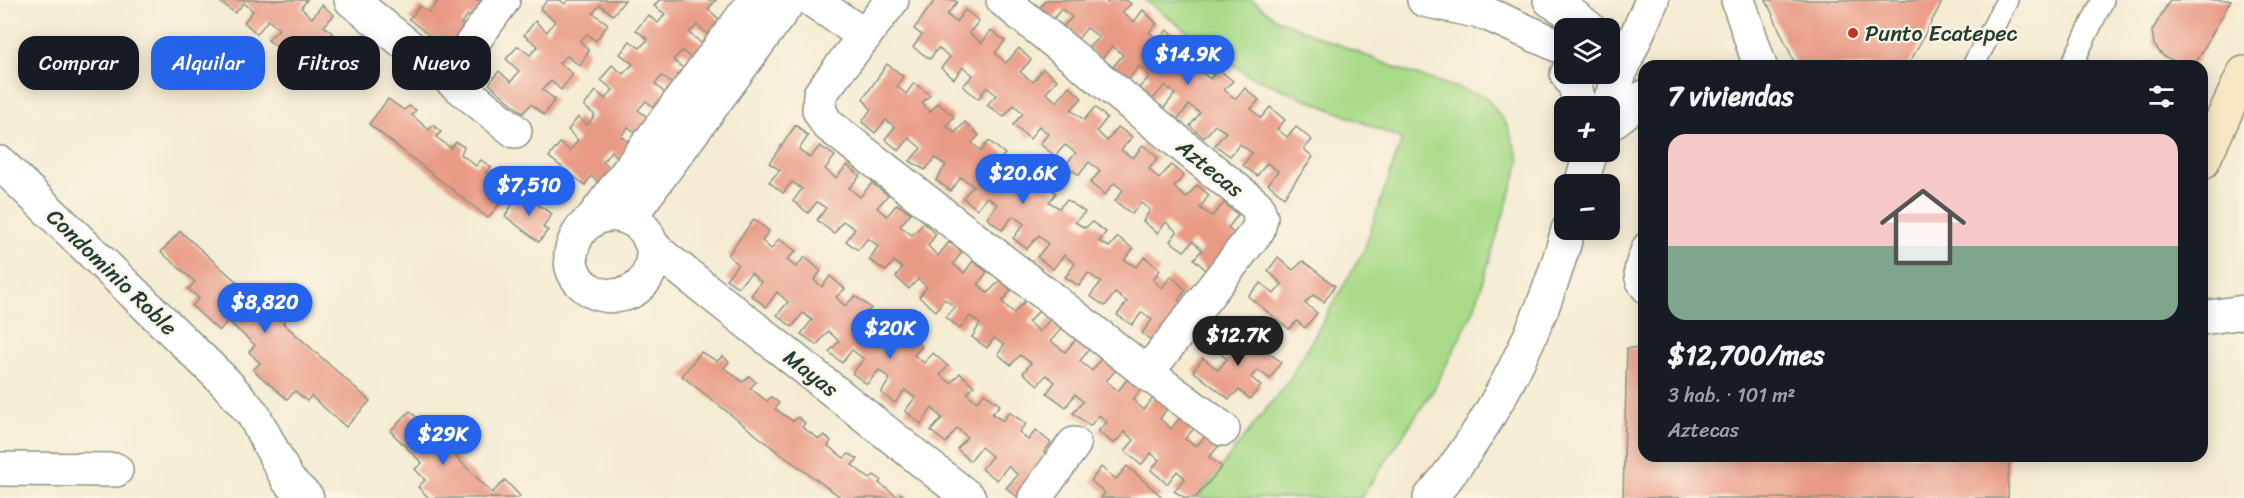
<!DOCTYPE html>
<html lang="es">
<head>
<meta charset="utf-8">
<style>
	:root { --surface:#171b24; --page:#242831; --text:#f1f3f6; --muted:#9ea1a6; --accent:#2563eb }
	body { margin:0; font-family:Sriracha,sans-serif; background:var(--page); color:var(--text); height:100vh; display:flex; flex-direction:column; font-size:22px; white-space:nowrap }
	* { box-sizing:border-box; margin:0 }
	p { font-size:20px; color:var(--muted) }
	.icon { flex:none; width:33px; height:33px; fill:none; stroke:currentColor; stroke-width:2; stroke-linecap:round; stroke-linejoin:round }
	.map { position:relative; flex:1; overflow:hidden }
	.side { position:absolute; left:1638px; top:60px; width:570px; height:402px; display:flex; flex-direction:column; background:var(--surface); border-radius:18px; box-shadow:0 3px 15px #0003 }
	.side>* { flex:none }
	.hud { position:absolute; left:18px; top:36px; width:570px; height:54px; display:flex; gap:12px }
	.fabs { position:absolute; left:1554px; top:18px; display:grid; gap:12px }
	.fabs a { display:grid; place-items:center; width:66px; height:66px; border-radius:12px; background:var(--surface); box-shadow:0 3px 15px #0003; font-size:30px }
	.price { position:absolute; translate:-50% -51px; padding:0 14px; border-radius:21px; background:var(--accent); color:#fff; font-size:20px; line-height:39px; filter:drop-shadow(0 2px 3px #0008) }
	.price::after { content:''; position:absolute; left:50%; top:36px; width:18px; height:14px; margin-left:-9px; background:inherit; clip-path:polygon(0 0,100% 0,50% 100%) }
	.price.current { background:#222; color:#fff }
	ul { padding:0; list-style:none }
	li { display:grid; align-content:center; gap:12px; height:318px; padding:0 30px }
	li span { display:grid; place-items:center; height:186px; border-radius:18px; color:#555 }
	li>.icon { margin-inline-start:auto }
	span .icon { width:108px; height:108px; fill:#fffc; stroke-width:1 }
	li b { font-size:26px }
	h2 { display:flex; justify-content:space-between; align-items:center; height:72px; padding:0 30px; font-size:26px }
	.chip { padding:0 21px; border-radius:18px; background:var(--surface); box-shadow:0 3px 15px #0003; font-size:21px; line-height:54px }
	.chip.current { background:var(--accent); color:#fff }
	.map>svg:first-child { display:block }
	.green { fill:#a9db89; stroke:#648c5e; stroke-width:1.5 }
	.building { fill:#e99a84 }
	.lines { fill:none; stroke-linecap:round; stroke-linejoin:round }
	.lane-casing { stroke:#8a9483; stroke-width:24 }
	.street-casing { stroke:#8a9483; stroke-width:36 }
	.secondary-casing { stroke:#8a9483; stroke-width:36 }
	.lane { stroke:#fff; stroke-width:21 }
	.street { stroke:#fff; stroke-width:33 }
	.secondary { stroke:#f9e7c3; stroke-width:33 }
	.poi-dot { fill:#c8321e; stroke:#fcf5e5; stroke-width:2 }
	.labels { text-anchor:middle; dominant-baseline:central; stroke-width:4.5; stroke-linejoin:round; paint-order:stroke }
	.poi-label { font-size:22px; fill:#1f3d34; stroke:#fcf5e5; text-anchor:start }
	.street-label { font-size:22px; fill:#1f3d34; stroke:#fcf5e5 }
</style>
</head>
<body>
<div class="map">
<svg width="2244" height="498" viewBox="0 0 2244 498">
	<rect width="100%" height="100%" fill="#fcf5e5"/>
	<filter id="ink" filterUnits="userSpaceOnUse"><feTurbulence type="fractalNoise" baseFrequency=".0167" numOctaves="2"/><feDisplacementMap in="SourceGraphic" scale="12" xChannelSelector="R" yChannelSelector="G"/><feConvolveMatrix kernelMatrix="1 2 1 2 8 2 1 2 1" color-interpolation-filters="sRGB"/></filter>
	<filter id="wash" filterUnits="userSpaceOnUse"><feTurbulence type="fractalNoise" baseFrequency=".008" numOctaves="4" result="noise"/><feDisplacementMap in="SourceGraphic" scale="24" xChannelSelector="R" yChannelSelector="G"/><feGaussianBlur stdDeviation="1.35" result="paint"/><feColorMatrix in="noise" values="0 0 0 0 0 0 0 0 0 0 0 0 0 0 0 0 0 1.4 0 .05"/><feComposite in="paint" operator="in"/></filter>
	<g filter="url(#wash)">
		<rect width="100%" height="100%" fill="#f4ebd2"/>
		<polygon class="green" points="1145,0 1252,0 1278,20 1404,71 1486,97 1507,125 1520,161 1474,310 1434,389 1361,498 1197,498 1289,380 1364,250 1402,139 1246,74"/>
		<g id="blocks">
			<g class="building">
				<polygon points="222,0 307,0 301,8 312,18 322,5 334,15 324,26 336,36 307,72 290,58 299,47 292,42 283,52 268,40 279,29 268,20 257,34 244,22 253,11 244,3 235,13 220,2"/>
				<polygon points="433,0 480,0 491,10 480,23 468,15 461,23 474,35 463,49 451,38 445,48 409,19 420,6 429,12 437,3"/>
				<polygon points="548,0 560,0 565,4 568,0 625,0 613,15 600,5 593,13 608,24 596,41 587,34 580,41 589,51 580,66 567,56 559,63 573,74 561,90 551,81 542,90 555,99 544,115 531,104 523,113 489,84 499,71 511,82 519,71 506,59 518,46 530,55 538,46 524,35 535,21 547,32 555,21 540,9"/>
				<polygon points="659,0 716,0 708,9 721,21 711,37 697,25 689,33 705,46 694,60 682,51 673,60 687,71 675,86 662,76 655,84 669,97 659,111 646,101 638,110 652,121 641,137 628,127 621,136 634,146 622,161 611,151 603,162 614,172 604,187 591,176 585,185 549,157 560,143 570,151 578,140 568,130 578,117 587,125 595,115 584,106 596,91 605,99 613,90 601,80 612,65 623,74 633,64 620,54 630,41 640,48 648,39 636,30 648,15 658,23 665,14 654,6"/>
				<polygon points="935,0 953,0 957,2 947,15 956,22 965,10 979,21 969,33 982,43 991,30 1005,41 995,53 1006,63 1019,48 1031,60 1020,72 1033,82 1043,69 1057,80 1046,93 1057,102 1069,86 1082,98 1071,110 1084,120 1095,107 1107,118 1097,131 1107,141 1118,127 1132,137 1121,150 1133,158 1143,145 1158,158 1149,169 1159,179 1171,165 1184,176 1174,187 1186,198 1197,185 1209,195 1200,208 1212,216 1224,203 1238,215 1228,228 1238,237 1210,274 1194,259 1202,250 1193,241 1184,251 1170,241 1177,232 1166,222 1157,233 1143,221 1150,210 1141,203 1132,214 1115,201 1123,190 1114,183 1105,195 1090,183 1100,171 1089,162 1079,175 1065,165 1076,153 1065,145 1055,156 1040,144 1048,134 1039,126 1030,139 1013,125 1023,113 1014,105 1004,117 987,105 996,95 987,87 978,99 963,86 973,75 963,67 954,79 941,68 950,57 938,48 930,59 913,47 922,35 914,29"/>
				<polygon points="1046,0 1104,0 1108,3 1110,0 1126,0 1131,4 1122,12 1134,22 1143,10 1157,24 1149,32 1159,40 1167,30 1183,42 1174,51 1185,60 1193,50 1208,64 1201,72 1210,79 1218,69 1233,81 1224,90 1236,99 1245,88 1259,100 1251,109 1261,118 1270,107 1285,120 1277,129 1287,137 1296,127 1312,140 1304,149 1313,157 1284,197 1268,184 1278,171 1267,163 1257,176 1243,165 1252,153 1240,144 1230,156 1215,145 1226,132 1215,125 1204,138 1190,126 1200,113 1189,105 1178,119 1163,109 1175,94 1165,85 1153,99 1139,88 1150,76 1139,66 1128,80 1112,68 1123,55 1112,46 1101,60 1088,48 1099,37 1087,28 1076,41 1061,29 1072,17 1061,9 1051,22 1037,11"/>
				<polygon points="1766,0 1943,0 1908,66 1796,66"/>
				<polygon points="2170,0 2231,0 2194,66 2186,66 2163,56 2154,45 2152,31"/>
				<polygon points="887,64 903,76 897,86 906,94 914,83 930,95 922,103 930,112 938,103 954,117 946,126 955,133 965,122 979,135 972,143 981,151 989,141 1005,154 996,163 1008,172 1015,161 1031,172 1023,182 1033,189 1041,180 1056,193 1049,202 1059,208 1067,200 1085,212 1075,222 1085,228 1092,222 1106,232 1099,241 1109,247 1118,237 1133,249 1124,260 1136,267 1145,257 1160,270 1153,280 1162,288 1171,276 1186,290 1178,300 1187,307 1158,346 1142,333 1152,320 1142,312 1132,325 1117,315 1127,302 1115,293 1105,306 1090,296 1101,282 1088,273 1079,286 1065,277 1075,264 1064,255 1053,269 1037,257 1048,244 1039,235 1027,249 1013,238 1024,224 1013,216 1002,230 987,218 997,204 987,197 977,209 963,198 973,186 961,177 951,191 936,180 946,165 935,158 925,170 910,161 921,148 909,138 899,151 885,139 895,127 886,120 875,133 862,122 871,109 863,99"/>
				<polygon points="388,99 404,110 409,106 416,110 412,115 429,130 433,125 441,132 436,137 451,148 456,142 464,147 461,154 476,166 481,160 491,167 485,173 502,187 507,181 513,188 488,218 369,124"/>
				<polygon points="796,125 808,136 799,149 810,158 820,146 835,156 825,169 836,178 847,165 860,176 849,188 860,197 872,183 888,195 877,208 887,216 897,204 911,213 900,226 912,235 924,223 936,234 928,246 938,256 949,242 962,252 953,264 964,273 973,261 987,272 978,284 988,293 1000,280 1011,290 1002,302 1014,313 1026,300 1039,311 1028,322 1040,332 1050,319 1062,328 1051,341 1065,352 1077,338 1089,349 1080,361 1092,371 1103,356 1117,369 1106,381 1118,391 1129,377 1142,388 1133,400 1144,410 1155,395 1168,407 1160,419 1171,429 1181,416 1196,426 1185,439 1196,446 1206,436 1218,447 1209,457 1222,467 1195,498 1185,498 1174,491 1185,478 1177,471 1167,484 1151,470 1159,460 1151,453 1141,465 1125,451 1134,440 1124,432 1114,444 1098,431 1107,422 1099,415 1090,426 1073,413 1083,402 1075,394 1066,407 1047,393 1055,382 1046,375 1038,385 1023,373 1031,363 1020,355 1011,365 998,354 1004,345 994,338 987,348 972,337 980,324 970,316 960,329 946,317 955,307 944,299 936,311 919,297 927,287 918,279 909,289 896,277 902,268 894,261 886,271 869,260 878,246 868,238 858,250 846,241 855,229 843,221 834,234 817,220 826,208 817,202 808,213 793,201 802,189 792,182 783,193 769,182 780,170 769,163"/>
				<polygon points="520,193 552,214 543,228 548,230 539,242 505,216"/>
				<polygon points="754,219 769,231 762,241 771,249 779,239 796,251 787,260 796,267 805,257 821,271 814,280 822,287 830,276 845,289 836,297 845,306 855,296 871,308 862,318 872,326 881,316 897,330 891,338 899,344 907,335 922,346 914,355 924,363 933,353 948,366 940,375 951,383 960,373 974,386 967,393 977,402 984,393 1000,405 992,414 1003,421 1009,412 1026,424 1019,432 1028,440 1036,430 1051,443 1044,452 1052,460 1023,498 1019,498 1006,488 1018,475 1008,466 997,480 982,469 992,456 981,447 970,461 957,449 967,437 957,428 946,443 931,431 942,418 932,408 921,424 905,411 915,398 905,390 895,403 881,393 890,379 879,370 867,384 852,373 864,359 852,350 842,363 829,352 839,341 828,331 817,345 801,334 812,320 803,313 792,327 777,315 788,302 777,292 766,307 751,295 761,282 751,273 738,287 726,279 738,264 728,255"/>
				<polygon points="180,231 266,308 278,296 294,310 283,323 370,401 346,427 311,396 307,401 295,391 287,399 253,370 260,363 249,352 255,345 228,321 219,331 192,306 199,298 188,289 195,282 161,252"/>
				<polygon points="1278,257 1293,270 1303,261 1335,286 1324,302 1313,295 1305,303 1317,313 1305,328 1297,321 1289,329 1248,296 1261,283 1274,294 1282,284 1268,271"/>
				<polygon points="1222,332 1238,345 1246,335 1281,362 1270,379 1258,370 1251,377 1261,386 1250,399 1239,390 1229,399 1193,371 1203,358 1218,370 1227,359 1211,345"/>
				<polygon points="1627,348 1644,348 1644,456 2009,456 2008,498 1623,498"/>
				<polygon points="701,352 717,361 723,356 729,362 724,368 743,382 749,376 756,382 750,388 767,401 771,397 779,403 775,409 793,421 798,417 805,423 802,427 819,439 824,435 831,441 828,446 844,458 849,454 858,459 852,465 870,479 874,475 881,480 879,483 898,497 901,493 907,498 842,498 779,453 682,376"/>
				<polygon points="410,411 492,493 505,480 520,496 518,498 429,498 418,487 425,480 415,469 422,463 390,431"/>
				<polygon points="1127,466 1161,496 1159,498 1101,498 1105,493 1091,481 1101,467 1116,479"/>
			</g>
		</g>
	</g>
	<g filter="url(#ink)">
		<use href="#blocks" fill-opacity="0" stroke="#8a9483" stroke-width="1.5"/>
		<g class="lines">
			<g class="lane-casing">
				<g id="lane">
					<polyline points="1973,66 2007,0"/>
					<polyline points="2071,66 2103,0"/>
					<path d="M1644 244C1636 262 1629 277 1644 292"/>
				</g>
			</g>
			<g class="street-casing">
				<g id="street">
					<polyline points="351,0 515,131"/>
					<polyline points="812,0 865,36"/>
					<polyline points="892,0 820,94 819,110 827,124 1147,373 1223,429"/>
					<polyline points="1003,0 1257,206 1261,218 1258,230 1147,373"/>
					<polyline points="1424,0 1485,13 1564,48"/>
					<polyline points="1550,0 1565,9 1589,28"/>
					<polyline points="1738,0 1760,66"/>
					<polyline points="1567,74 1575,86 1580,106"/>
					<polyline points="448,77 503,0"/>
					<polyline points="1608,106 1620,73 1652,0"/>
					<polyline points="1610,124 1644,97"/>
					<polyline points="0,163 225,382 253,414 288,480 307,498"/>
					<polyline points="1581,184 1591,152"/>
					<polyline points="629,218 790,0"/>
					<polyline points="590,222 755,0"/>
					<path d="M653 246C657 316 567 306 571 254 573 241 580 227 592 220 611 210 633 215 646 232 649 237 650 244 655 248 662 256 671 262 680 269L969 498"/>
					<polyline points="2202,318 2244,312"/>
					<polyline points="0,469 116,470"/>
					<polyline points="1035,498 1074,444"/>
					<path d="M1430 498C1493 424 1543 323 1568 230"/>
				</g>
			</g>
			<g class="secondary-casing">
				<polyline id="secondary" points="2202,163 2244,73"/>
			</g>
			<use href="#lane" class="lane"/>
			<use href="#street" class="street"/>
			<use href="#secondary" class="secondary"/>
		</g>
	</g>
	<circle class="poi-dot" cx="1853" cy="33" r="6"/>
	<g class="labels">
		<g class="poi-label">
			<text x="1865" y="33">Punto Ecatepec</text>
		</g>
		<g class="street-label">
			<text transform="translate(1210 168) rotate(39)">Aztecas</text>
			<text transform="translate(112 272) rotate(44)">Condominio Roble</text>
			<text transform="translate(811 373) rotate(38)">Mayas</text>
		</g>
	</g>
</svg>
<div class="fabs">
<a><svg class="icon" aria-label="layers" viewBox="0 0 24 24"><path d="M12 4l9 5-9 5-9-5zM3 14l9 5 9-5"/></svg></a>
<a>+</a>
<a>−</a>
</div>
<b class="price" style="left:1188px;top:86px">$14.9K</b>
<b class="price" style="left:1023px;top:205px">$20.6K</b>
<b class="price" style="left:529px;top:217px">$7,510</b>
<b class="price" style="left:265px;top:334px">$8,820</b>
<b class="price" style="left:890px;top:360px">$20K</b>
<b class="price current" style="left:1238px;top:367px">$12.7K</b>
<b class="price" style="left:443px;top:466px">$29K</b>
<div class="hud">
<a class="chip">Comprar</a>
<a class="chip current">Alquilar</a>
<a class="chip">Filtros</a>
<a class="chip">Nuevo</a>
</div>
<section class="side">
<h2>7 viviendas<svg class="icon" aria-label="filters" viewBox="0 0 24 24"><path d="M4 7h16M4 17h16"/><circle cx="9" cy="7" r="2"/><circle cx="15" cy="17" r="2"/></svg></h2>
<ul>
<li><span style="background:linear-gradient(#f6c9c9 60%,#7fa58c 0)"><svg class="icon" aria-label="home" viewBox="0 0 24 24"><path d="M3 11l9-7 9 7M6 9v11h12V9"/></svg></span><div><b>$12,700/mes</b><p>3 hab. · 101 m²</p><p>Aztecas</p></div></li>
</ul>
</section>
</div>
</body>
</html>
